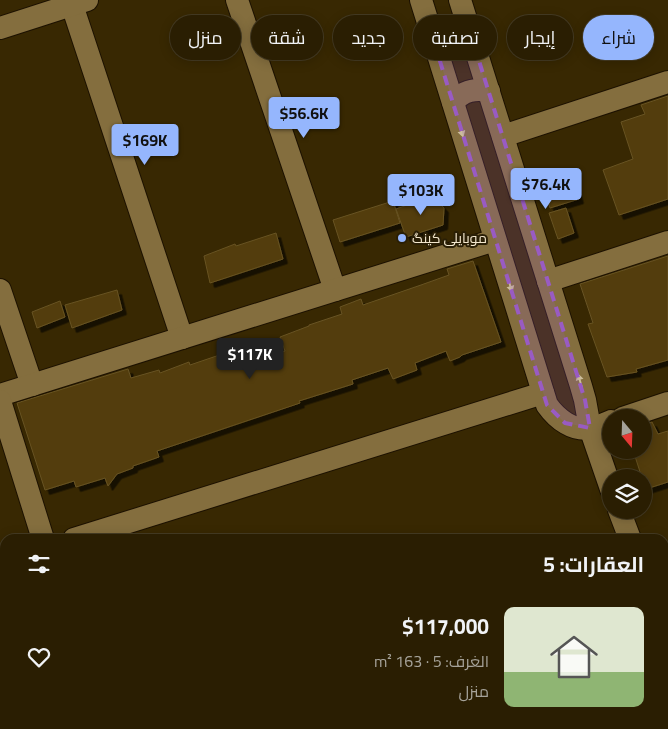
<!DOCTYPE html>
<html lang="ar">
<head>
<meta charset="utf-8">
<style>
	:root { --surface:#2a1e02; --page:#362b11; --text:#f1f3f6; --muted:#a5a299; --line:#463c24; --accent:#95b6fd }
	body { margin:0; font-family:Georgia,Cairo,serif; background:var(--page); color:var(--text); direction:rtl; height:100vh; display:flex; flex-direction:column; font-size:19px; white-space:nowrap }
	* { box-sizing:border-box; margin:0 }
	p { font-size:16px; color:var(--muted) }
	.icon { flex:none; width:28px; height:28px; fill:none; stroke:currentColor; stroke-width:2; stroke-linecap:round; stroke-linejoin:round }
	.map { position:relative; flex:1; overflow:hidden; direction:ltr }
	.details { position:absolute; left:0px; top:534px; width:669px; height:196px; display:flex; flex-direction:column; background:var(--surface); border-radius:15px 15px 0 0; box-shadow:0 2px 12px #0003,0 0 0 1px var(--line); direction:rtl }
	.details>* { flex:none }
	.banner { position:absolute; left:15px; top:15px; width:639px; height:45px; direction:rtl; display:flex; gap:10px }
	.needle { width:32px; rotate:161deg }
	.tools { position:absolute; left:602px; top:409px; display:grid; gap:10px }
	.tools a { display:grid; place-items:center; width:50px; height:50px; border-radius:50%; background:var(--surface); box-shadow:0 2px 12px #0003,0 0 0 1px var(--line); font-size:25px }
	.price { position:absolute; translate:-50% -42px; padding:0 11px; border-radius:5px; background:var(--accent); color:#111; font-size:16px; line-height:32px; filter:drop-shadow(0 1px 2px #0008) }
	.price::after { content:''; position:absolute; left:50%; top:30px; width:15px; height:11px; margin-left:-8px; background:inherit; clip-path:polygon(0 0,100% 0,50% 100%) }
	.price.selected { background:#222; color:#fff }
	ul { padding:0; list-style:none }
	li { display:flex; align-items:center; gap:15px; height:125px; padding:0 25px }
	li+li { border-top:1px solid var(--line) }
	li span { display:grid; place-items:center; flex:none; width:140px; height:100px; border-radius:10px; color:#555 }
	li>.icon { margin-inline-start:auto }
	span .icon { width:60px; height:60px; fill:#fffc; stroke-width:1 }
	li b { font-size:21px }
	h2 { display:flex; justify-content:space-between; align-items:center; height:60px; padding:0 25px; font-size:21px }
	.tag { padding:0 18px; border-radius:22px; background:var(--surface); box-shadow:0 2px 12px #0003,0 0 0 1px var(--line); font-size:18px; line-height:45px }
	.tag.selected { background:var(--accent); color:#111 }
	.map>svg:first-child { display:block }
	.building { fill:#523d0a; stroke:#685323; filter:url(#shadow) }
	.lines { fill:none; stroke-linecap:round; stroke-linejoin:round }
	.minor-casing { stroke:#1c1100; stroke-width:24 }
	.minor { stroke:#846e3e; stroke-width:22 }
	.oneway { fill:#ccbd9c }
	.marked { fill:#995bc3; fill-opacity:0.2; stroke:#995bc3; stroke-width:4; stroke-dasharray:10 6; stroke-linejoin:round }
	.poi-dot { fill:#95b6fd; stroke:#2a1f06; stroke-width:2 }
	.labels { text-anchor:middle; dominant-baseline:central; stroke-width:4; stroke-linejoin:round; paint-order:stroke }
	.poi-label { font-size:14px; fill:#f3e7ce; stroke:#2a1f06; text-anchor:start }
</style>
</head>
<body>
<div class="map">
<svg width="668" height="729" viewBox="0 0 668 729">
	<defs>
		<filter id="shadow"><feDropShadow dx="4.5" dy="4.5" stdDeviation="0" flood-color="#0009"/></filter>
	</defs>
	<rect width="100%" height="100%" fill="#382802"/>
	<g class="building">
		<polygon points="668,96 668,199 619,215 603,170 633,159 621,122 645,114 641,105"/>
		<polygon points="571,170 579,199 550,208 542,181"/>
		<polygon points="433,196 444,208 443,225 406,237 396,209"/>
		<polygon points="393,201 400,223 340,242 333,220"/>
		<polygon points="566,208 574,233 558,239 549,213"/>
		<polygon points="276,233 283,259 210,283 204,256 235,244 236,246"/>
		<polygon points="668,256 668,360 636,369 637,372 607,377 588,324 593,323 580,284"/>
		<polygon points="473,261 501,342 462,355 460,357 450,361 446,351 415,363 417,370 393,379 388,368 352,380 353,384 299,401 300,403 157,451 159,457 133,466 133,468 117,474 108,486 105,478 76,487 74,481 45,490 17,403 128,369 131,378 159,370 160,373 189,362 190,365 249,345 254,362 285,351 280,337 309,326 309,325 342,314 340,307 361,299 363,305 421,285 449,275 447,269"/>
		<polygon points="117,290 122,310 72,328 65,305"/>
		<polygon points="60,301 65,317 37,328 32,312"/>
		<polygon points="652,422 658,434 668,431 668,482 646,489 644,483 644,478 642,478 633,450 644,450 644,425"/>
	</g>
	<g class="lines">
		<g class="minor-casing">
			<g id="minor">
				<polyline points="237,0 335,290"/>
				<path d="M421 0 547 405C557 419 573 432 592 428 598 426 605 424 611 421"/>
				<polyline points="460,0 581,386 585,400 590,428 611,489"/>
				<polyline points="72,5 182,338"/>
				<polyline points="0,28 87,0"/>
				<path d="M434 42C449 45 459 42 470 32"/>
				<path d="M453 102C463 91 474 88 489 91"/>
				<polyline points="503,136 668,82"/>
				<polyline points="548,281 668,242"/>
				<polyline points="0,290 32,385"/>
				<polyline points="0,395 495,240"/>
				<polyline points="0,401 43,539"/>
				<polyline points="623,418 668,403"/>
				<polyline points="619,510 630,539"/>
				<polyline points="74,539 543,393"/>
				<polyline points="664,572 668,571"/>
				<polyline points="664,675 668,697"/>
				<polyline points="496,725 497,729"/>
				<polyline points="318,729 332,725"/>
			</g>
		</g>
		<use href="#minor" class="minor"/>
	</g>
	<defs><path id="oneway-solid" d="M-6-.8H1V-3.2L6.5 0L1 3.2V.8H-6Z" transform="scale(1.25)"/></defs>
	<g class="oneway">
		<use href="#oneway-solid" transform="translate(461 130) rotate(73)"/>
		<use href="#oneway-solid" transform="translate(510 285) rotate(73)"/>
		<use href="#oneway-solid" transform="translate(580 381) rotate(-106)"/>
	</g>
	<path class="marked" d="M470 32 585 400 590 428 565 423 547 405 434 42 450 43Z"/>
	<circle class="poi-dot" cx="402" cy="238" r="5"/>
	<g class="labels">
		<g class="poi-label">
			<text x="412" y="238">موبايلى كينگ</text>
		</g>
	</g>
</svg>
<div class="tools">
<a><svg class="needle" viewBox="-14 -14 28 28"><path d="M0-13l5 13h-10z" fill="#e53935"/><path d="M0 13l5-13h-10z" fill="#a5a299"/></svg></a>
<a><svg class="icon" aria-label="layers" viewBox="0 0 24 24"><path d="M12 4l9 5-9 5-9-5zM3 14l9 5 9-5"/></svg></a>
</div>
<b class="price" style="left:304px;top:139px">$56.6K</b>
<b class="price" style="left:145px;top:166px">$169K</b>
<b class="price" style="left:546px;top:210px">$76.4K</b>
<b class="price" style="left:421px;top:216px">$103K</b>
<b class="price selected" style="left:250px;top:380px">$117K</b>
<div class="banner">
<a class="tag selected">شراء</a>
<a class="tag">إيجار</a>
<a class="tag">تصفية</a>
<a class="tag">جديد</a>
<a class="tag">شقة</a>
<a class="tag">منزل</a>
</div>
<section class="details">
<h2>العقارات: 5<svg class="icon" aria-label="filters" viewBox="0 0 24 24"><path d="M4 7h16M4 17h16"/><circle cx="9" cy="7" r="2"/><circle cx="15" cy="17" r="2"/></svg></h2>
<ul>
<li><span style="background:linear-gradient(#dfe7d0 65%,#8fb573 0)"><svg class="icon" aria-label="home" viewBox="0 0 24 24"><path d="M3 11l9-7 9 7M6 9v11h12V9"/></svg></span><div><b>$117,000</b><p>الغرف: 5 · 163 m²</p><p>منزل</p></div><svg class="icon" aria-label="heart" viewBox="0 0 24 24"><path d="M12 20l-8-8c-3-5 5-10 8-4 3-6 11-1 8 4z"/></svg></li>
</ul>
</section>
</div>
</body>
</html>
